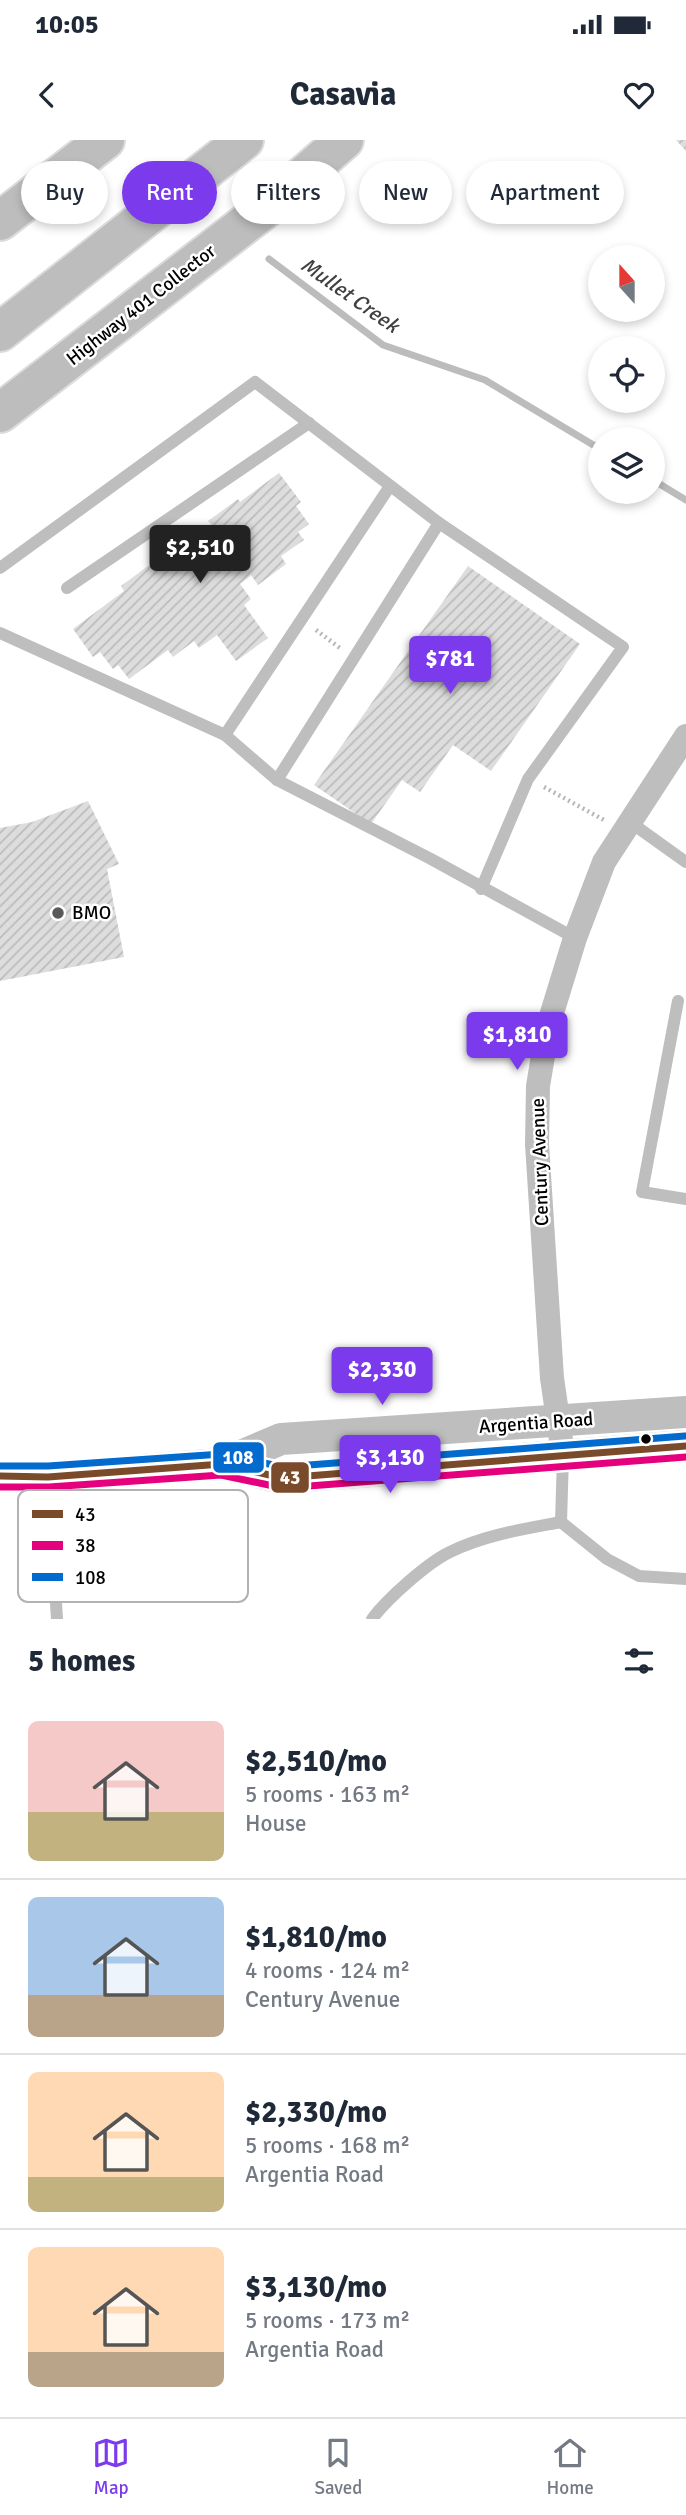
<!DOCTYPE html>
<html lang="en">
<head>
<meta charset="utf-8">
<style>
	:root { --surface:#fff; --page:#f6f6f7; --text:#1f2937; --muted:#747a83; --line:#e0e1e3; --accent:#7c3aed }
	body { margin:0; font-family:Signika,sans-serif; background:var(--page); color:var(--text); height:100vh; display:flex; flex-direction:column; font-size:26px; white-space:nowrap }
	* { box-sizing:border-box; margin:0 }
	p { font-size:23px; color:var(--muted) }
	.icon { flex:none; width:38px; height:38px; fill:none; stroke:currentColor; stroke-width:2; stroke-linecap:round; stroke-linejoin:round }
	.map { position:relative; height:1479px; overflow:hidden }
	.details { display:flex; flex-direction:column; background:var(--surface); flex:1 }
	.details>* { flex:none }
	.hud { position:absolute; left:21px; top:21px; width:644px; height:63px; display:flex; gap:14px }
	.needle { width:46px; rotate:339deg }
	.tools { position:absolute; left:588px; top:105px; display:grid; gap:14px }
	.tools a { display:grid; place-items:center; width:77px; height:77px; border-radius:50%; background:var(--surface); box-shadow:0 4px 10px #0003; font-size:35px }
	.price { position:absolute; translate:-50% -60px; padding:0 16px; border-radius:7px; background:var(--accent); color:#fff; font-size:23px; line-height:46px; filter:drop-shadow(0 2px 4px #0008) }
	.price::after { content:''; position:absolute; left:50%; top:42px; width:21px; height:16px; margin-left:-10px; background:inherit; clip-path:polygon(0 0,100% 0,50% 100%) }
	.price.selected { background:#222; color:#fff }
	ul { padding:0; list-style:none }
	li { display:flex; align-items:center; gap:21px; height:175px; padding:0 28px }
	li+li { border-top:2px solid var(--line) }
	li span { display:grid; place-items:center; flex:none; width:196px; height:140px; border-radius:10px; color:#555 }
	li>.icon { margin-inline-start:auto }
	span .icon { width:84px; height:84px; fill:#fffc; stroke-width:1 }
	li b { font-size:30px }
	h2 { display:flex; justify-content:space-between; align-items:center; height:84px; padding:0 28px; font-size:30px }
	.chip { padding:0 24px; border-radius:32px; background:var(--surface); box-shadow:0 4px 10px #0003; font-size:24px; line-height:63px }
	.chip.selected { background:var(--accent); color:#fff }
	.status { display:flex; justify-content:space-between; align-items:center; height:49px; padding:0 35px; background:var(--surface); direction:ltr }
	.status svg { height:19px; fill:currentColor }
	header { display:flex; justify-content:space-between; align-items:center; height:91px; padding:0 28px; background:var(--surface); font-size:32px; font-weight:700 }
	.tab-bar { display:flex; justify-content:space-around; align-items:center; height:98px; border-top:2px solid var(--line); background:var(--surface); font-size:19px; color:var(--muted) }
	.tab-bar a { display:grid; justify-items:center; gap:4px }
	.tab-bar .selected { color:var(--accent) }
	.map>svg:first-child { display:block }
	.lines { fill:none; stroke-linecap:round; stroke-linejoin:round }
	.stream { stroke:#bcbcbc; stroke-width:7 }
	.building { fill:url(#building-hatch) }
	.motorway-casing { stroke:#dbdbdb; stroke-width:42 }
	.path { stroke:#b8b8b8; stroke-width:4.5; stroke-dasharray:2 3.5; stroke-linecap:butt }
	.service { stroke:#bebebe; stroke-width:12 }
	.minor { stroke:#bebebe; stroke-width:24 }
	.tertiary { stroke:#bebebe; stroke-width:32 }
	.motorway { stroke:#bdbdbd; stroke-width:38 }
	.bus-1-casing { stroke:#fff; stroke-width:12 }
	.bus-2-casing { stroke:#fff; stroke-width:12 }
	.bus-3-casing { stroke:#fff; stroke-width:12 }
	.bus-1 { stroke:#7a4b2a; stroke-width:7 }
	.bus-2 { stroke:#e5007d; stroke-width:7 }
	.bus-3 { stroke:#026bcd; stroke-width:7 }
	.poi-dot { fill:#595959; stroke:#fff; stroke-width:2.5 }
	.bus-dot { fill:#000; stroke:#fff; stroke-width:2.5 }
	.labels { text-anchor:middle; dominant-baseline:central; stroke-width:5; stroke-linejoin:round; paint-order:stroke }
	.street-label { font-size:19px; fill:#000; stroke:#fff }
	.poi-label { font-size:19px; fill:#000; stroke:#fff; text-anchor:start }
	.water-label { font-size:21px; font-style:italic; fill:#414141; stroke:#fff }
	.key { fill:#fff; stroke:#b2b2b2; stroke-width:2 }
	.key-label { font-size:19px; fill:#000 }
	.line-badge { stroke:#fff; stroke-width:2.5 }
	.badge-label { font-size:19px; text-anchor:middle; font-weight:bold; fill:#fff }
</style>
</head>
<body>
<div class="status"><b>10:05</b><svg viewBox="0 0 49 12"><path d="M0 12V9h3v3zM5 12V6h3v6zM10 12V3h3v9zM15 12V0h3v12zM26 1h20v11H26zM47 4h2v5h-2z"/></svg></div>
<header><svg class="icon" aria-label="back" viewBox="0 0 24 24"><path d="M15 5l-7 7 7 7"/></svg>Casavia<svg class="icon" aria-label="heart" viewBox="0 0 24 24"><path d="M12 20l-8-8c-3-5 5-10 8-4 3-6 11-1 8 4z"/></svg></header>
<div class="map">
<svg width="686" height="1479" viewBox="0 0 686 1479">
	<defs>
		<pattern id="building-hatch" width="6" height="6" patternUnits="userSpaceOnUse" patternTransform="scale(1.75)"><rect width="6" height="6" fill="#ddd"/><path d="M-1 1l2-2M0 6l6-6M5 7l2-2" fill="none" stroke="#bcbcbc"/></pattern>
	</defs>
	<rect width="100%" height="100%" fill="#fff"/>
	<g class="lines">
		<g class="stream">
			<polyline points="269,119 383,205 485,240 600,309"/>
			<polyline points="653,340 686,360"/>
		</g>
	</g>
	<g class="building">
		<polygon points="676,0 686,0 686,11"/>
		<polygon points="279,333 301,362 296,366 309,384 298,392 304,400 281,416 286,424 258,445 251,435 240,444 251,459 244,465 268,498 236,521 217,495 199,508 194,501 173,517 168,510 129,539 118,525 113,529 100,512 93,517 73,489 124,451 121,446 199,388 201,391 211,384 208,381 238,359 240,362"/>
		<polygon points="468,426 580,504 491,631 453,605 420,652 402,640 371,684 314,645"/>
		<polygon points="88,661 119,724 107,729 124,817 0,841 0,688 32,682"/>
	</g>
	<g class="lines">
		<g class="motorway-casing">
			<g id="motorway">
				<polyline points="0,81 105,0"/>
				<polyline points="0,192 244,0"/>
				<polyline points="0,273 270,65 344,0"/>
			</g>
		</g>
		<g class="path">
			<polyline points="316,490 340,508"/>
			<polyline points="544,647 604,680"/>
		</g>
		<g class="service">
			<polyline points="0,428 255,242 439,383 623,507 528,639 481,749"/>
			<polyline points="67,448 309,283"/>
			<polyline points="0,493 225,595 277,640 431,719 575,798"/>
			<polyline points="225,595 390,346"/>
			<polyline points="277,640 439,383"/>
			<polyline points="630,682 686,722"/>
			<polyline points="678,861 642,1052 686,1059"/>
			<polyline points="48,1337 57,1479"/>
			<polyline points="561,1382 563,1316"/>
			<path d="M372 1479C387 1459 427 1423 450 1412 484 1395 524 1389 561 1382L607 1419 639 1436 686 1439"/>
		</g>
		<polyline class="minor" points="563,1314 552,1238 537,1004 538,946 548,886 575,798 604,722 686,596"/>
		<g class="tertiary">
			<polyline points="222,1324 281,1299 686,1272"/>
			<polyline points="0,1336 48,1337 222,1324 282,1338 686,1306"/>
		</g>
		<use href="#motorway" class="motorway"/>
		<g class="bus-1-casing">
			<polyline id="bus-1" points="0,1336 48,1337 222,1324 282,1338 686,1306"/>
		</g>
		<g class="bus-2-casing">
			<polyline id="bus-2" points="0,1347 49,1347 221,1335 283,1348 686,1317"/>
		</g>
		<g class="bus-3-casing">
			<polyline id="bus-3" points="0,1326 48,1326 222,1314 283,1327 685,1296"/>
		</g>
		<use href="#bus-1" class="bus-1"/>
		<use href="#bus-2" class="bus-2"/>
		<use href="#bus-3" class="bus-3"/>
	</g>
	<circle class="poi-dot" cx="58" cy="773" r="7"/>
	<circle class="bus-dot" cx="646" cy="1299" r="6"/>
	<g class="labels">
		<g class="street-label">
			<text transform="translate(141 165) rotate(-38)">Highway 401 Collector</text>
			<text transform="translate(540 1022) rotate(-92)">Century Avenue</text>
			<text transform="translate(536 1283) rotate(-4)">Argentia Road</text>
		</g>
		<g class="poi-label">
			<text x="72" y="773">BMO</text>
		</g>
		<g class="water-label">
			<text transform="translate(350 155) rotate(35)">Mullet Creek</text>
		</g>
	</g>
	<rect x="18" y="1350" width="230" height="112" rx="10" class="key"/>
	<rect x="32" y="1370" width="31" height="8" fill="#7a4b2a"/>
	<rect x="32" y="1401" width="31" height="9" fill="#e5007d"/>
	<rect x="32" y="1433" width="31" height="8" fill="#026bcd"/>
	<g class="key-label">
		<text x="75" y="1381">43</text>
		<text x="75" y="1412">38</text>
		<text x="75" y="1444">108</text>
	</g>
	<g class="line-badge">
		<rect x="212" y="1301" width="53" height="33" rx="7" fill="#026bcd"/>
		<rect x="270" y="1321" width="40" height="33" rx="7" fill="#7a4b2a"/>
	</g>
	<g class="badge-label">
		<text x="238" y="1324">108</text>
		<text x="290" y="1344">43</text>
	</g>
</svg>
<div class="tools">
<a><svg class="needle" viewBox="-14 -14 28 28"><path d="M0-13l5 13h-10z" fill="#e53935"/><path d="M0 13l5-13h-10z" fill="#747a83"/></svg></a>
<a><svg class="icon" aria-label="locate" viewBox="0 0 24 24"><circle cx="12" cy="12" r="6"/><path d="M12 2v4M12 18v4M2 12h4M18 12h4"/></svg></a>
<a><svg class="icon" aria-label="layers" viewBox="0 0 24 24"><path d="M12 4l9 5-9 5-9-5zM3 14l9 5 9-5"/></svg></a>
</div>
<b class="price selected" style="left:200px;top:445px">$2,510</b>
<b class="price" style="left:450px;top:556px">$781</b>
<b class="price" style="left:517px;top:932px">$1,810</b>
<b class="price" style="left:382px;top:1267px">$2,330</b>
<b class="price" style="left:390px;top:1355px">$3,130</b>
<div class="hud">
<a class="chip">Buy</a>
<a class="chip selected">Rent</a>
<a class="chip">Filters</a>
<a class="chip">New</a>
<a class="chip">Apartment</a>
</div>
</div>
<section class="details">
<h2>5 homes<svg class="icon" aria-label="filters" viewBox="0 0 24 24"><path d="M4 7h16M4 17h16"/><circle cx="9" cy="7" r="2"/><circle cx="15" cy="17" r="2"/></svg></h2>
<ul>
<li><span style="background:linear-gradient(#f6c9c9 65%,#c2b280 0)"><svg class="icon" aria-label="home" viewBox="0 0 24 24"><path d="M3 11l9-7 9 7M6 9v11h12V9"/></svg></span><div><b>$2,510/mo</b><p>5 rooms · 163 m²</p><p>House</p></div></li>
<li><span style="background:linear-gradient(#a9c7e8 70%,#b9a48a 0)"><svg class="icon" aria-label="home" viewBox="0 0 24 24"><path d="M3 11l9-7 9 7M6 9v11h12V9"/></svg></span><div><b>$1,810/mo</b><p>4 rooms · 124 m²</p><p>Century Avenue</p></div></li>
<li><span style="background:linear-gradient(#ffd9b3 75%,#c2b280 0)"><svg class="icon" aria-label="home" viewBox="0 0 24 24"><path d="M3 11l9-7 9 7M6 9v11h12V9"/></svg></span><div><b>$2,330/mo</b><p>5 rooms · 168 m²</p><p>Argentia Road</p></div></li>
<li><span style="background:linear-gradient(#ffd9b3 75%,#b9a48a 0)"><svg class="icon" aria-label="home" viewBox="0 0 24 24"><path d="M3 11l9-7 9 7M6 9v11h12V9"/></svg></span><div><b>$3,130/mo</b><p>5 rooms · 173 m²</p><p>Argentia Road</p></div></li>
</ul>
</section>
<nav class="tab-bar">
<a class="selected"><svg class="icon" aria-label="map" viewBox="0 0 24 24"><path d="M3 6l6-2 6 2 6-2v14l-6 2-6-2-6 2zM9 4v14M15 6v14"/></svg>Map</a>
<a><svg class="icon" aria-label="saved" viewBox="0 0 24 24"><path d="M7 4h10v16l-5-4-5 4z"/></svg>Saved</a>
<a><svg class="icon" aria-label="home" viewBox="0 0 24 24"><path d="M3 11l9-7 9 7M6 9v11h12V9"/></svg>Home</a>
</nav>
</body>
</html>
